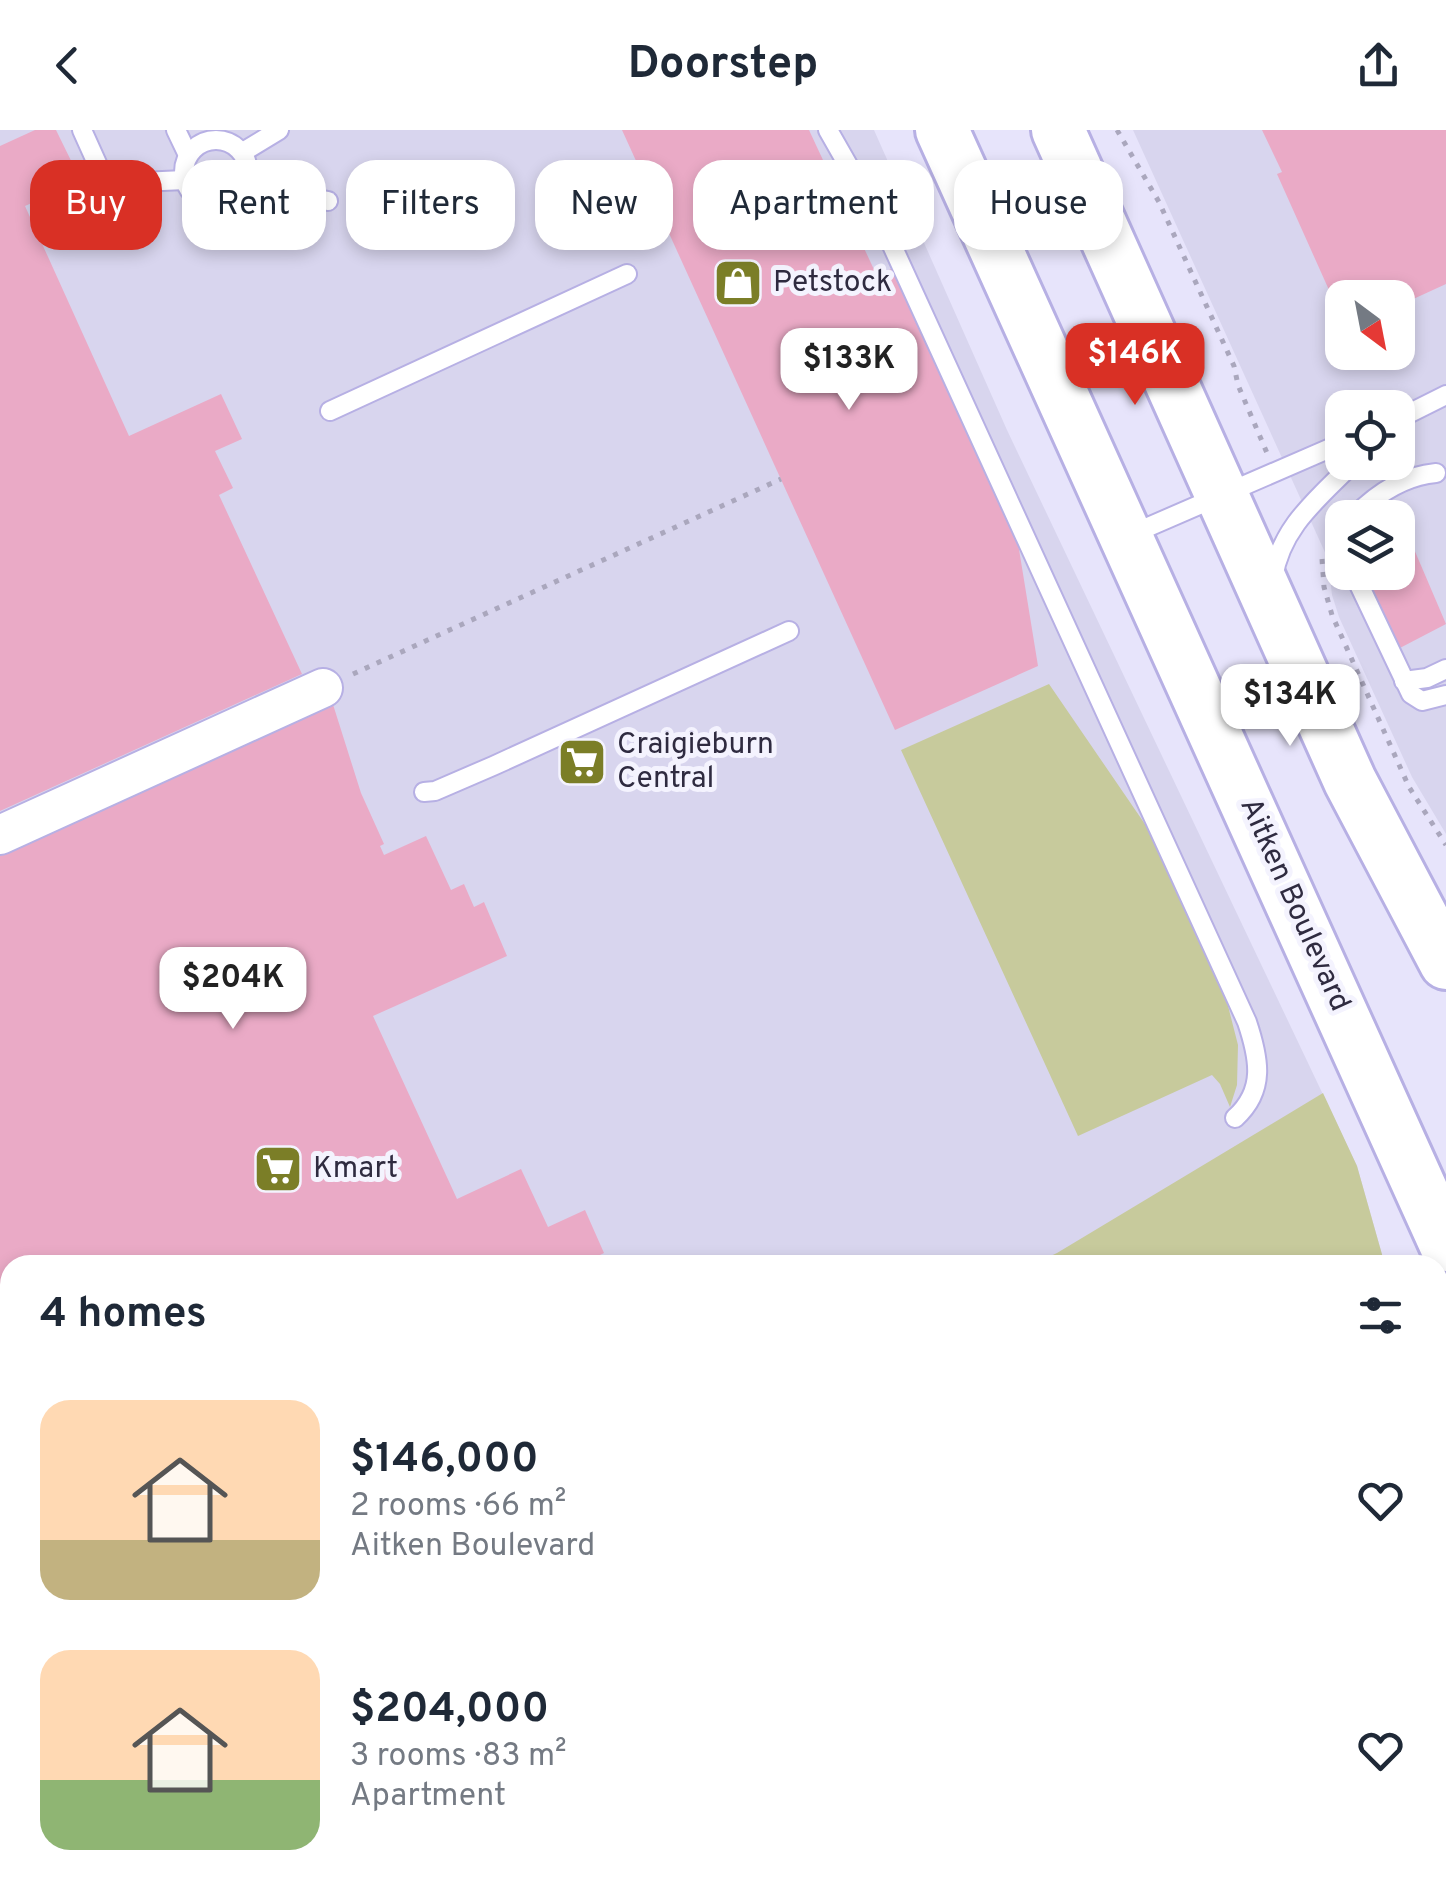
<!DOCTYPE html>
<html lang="en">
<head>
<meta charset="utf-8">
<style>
	:root { --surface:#fff; --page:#f6f6f7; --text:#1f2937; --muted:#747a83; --accent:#d93025 }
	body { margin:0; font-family:Overpass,sans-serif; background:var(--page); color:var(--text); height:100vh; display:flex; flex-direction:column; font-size:38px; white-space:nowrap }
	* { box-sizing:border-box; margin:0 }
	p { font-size:32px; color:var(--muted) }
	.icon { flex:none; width:55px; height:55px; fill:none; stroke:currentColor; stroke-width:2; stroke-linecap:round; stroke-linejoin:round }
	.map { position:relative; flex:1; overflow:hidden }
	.details { position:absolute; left:0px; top:1125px; width:1448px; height:642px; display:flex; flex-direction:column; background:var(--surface); border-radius:30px 30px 0 0; box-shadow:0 5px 15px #0003 }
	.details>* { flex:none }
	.top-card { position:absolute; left:30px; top:30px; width:1388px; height:90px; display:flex; gap:20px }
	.needle { width:65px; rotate:148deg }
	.tools { position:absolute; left:1325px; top:150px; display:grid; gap:20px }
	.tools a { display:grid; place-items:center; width:90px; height:90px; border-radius:20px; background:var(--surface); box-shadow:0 5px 15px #0003; font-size:50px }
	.price { position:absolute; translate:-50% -85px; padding:0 22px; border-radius:20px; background:#fff; color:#222; font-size:32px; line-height:65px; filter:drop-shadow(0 2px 5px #0008) }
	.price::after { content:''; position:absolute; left:50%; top:60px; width:30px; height:22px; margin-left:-15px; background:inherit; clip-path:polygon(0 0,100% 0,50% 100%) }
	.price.selected { background:var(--accent); color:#fff }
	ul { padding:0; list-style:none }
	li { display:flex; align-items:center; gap:30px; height:250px; padding:0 40px }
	li span { display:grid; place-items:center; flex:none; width:280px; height:200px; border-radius:30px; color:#555 }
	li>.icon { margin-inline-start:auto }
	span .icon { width:120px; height:120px; fill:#fffc; stroke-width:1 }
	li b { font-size:42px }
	h2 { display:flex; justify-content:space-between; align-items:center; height:120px; padding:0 40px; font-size:42px }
	.pill { padding:0 35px; border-radius:30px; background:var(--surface); box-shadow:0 5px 15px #0003; font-size:35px; line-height:90px }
	.pill.selected { background:var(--accent); color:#fff }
	header { display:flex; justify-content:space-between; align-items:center; height:130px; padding:0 40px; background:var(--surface); font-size:45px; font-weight:700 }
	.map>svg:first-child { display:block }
	.built { fill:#d8d5ee; fill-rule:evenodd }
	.green { fill:#c7ca9c }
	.building { fill:#eaaac6 }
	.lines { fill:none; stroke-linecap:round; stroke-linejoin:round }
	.lane-casing { stroke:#b7b0e4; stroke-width:22 }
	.street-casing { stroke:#b7b0e4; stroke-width:42 }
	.secondary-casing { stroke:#b7b0e4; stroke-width:58 }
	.path { stroke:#aaa7bd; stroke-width:5; stroke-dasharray:5 8; stroke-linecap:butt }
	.lane { stroke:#fff; stroke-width:18 }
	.street { stroke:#fff; stroke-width:38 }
	.secondary { stroke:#fff; stroke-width:52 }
	.labels { text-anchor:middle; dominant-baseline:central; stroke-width:10; stroke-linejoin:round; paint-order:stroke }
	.poi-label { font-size:30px; fill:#2f2b40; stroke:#f4f3fe; text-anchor:start }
	.street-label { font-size:30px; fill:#2f2b40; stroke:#f4f3fe }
</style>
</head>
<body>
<header><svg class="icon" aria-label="back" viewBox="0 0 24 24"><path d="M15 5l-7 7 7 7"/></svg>Doorstep<svg class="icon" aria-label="share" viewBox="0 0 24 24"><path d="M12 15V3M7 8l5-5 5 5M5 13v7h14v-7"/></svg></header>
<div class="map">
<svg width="1446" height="1766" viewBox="0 0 1446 1766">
	<rect width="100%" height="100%" fill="#e7e4fb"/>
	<g class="built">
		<polygon points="0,0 874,0 1007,300 1357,1036 1385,1135 10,1135 10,1758 666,1758 648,1766 0,1766"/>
		<path d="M1133 0H1446V704L1412 647 1339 487 1332 465 1328 429ZM1342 168H1398V222H1342ZM1342 278H1398V332H1342ZM1342 388H1398V442H1342Z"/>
	</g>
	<g class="green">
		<polygon points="1049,554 1149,700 1227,872 1238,915 1237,955 1230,977 1220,954 1212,945 1078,1006 901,620"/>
		<polygon points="1323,963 1357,1036 1385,1135 1031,1135 1057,1123"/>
		<polygon points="1438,1317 1446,1347 1446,1492 1438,1500"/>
		<polygon points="1446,1644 1446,1766 1145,1766 1169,1758 1438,1758 1438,1647"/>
		<polygon points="144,1758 769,1758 750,1766 148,1766"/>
	</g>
	<g class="building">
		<polygon points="35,0 56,0 81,51 25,76 129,306 221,264 242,309 215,321 233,358 219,365 302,544 0,681 0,16"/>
		<polygon points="622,0 809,0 877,146 895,137 1017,407 1038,536 895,600"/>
		<polygon points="1262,0 1446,0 1446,154 1398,176 1398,168 1342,168 1342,189 1277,44 1282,42"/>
		<polygon points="1405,398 1446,494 1398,519 1363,442 1398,442 1398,401"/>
		<polygon points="330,565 361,663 384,714 380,716 384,725 426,706 451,760 464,754 474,777 484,772 507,826 373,886 457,1069 521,1039 548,1097 585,1080 604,1123 580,1135 563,1135 561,1132 555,1135 10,1135 10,1408 0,1412 0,714"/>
		<polygon points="1438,1688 1446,1688 1446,1766 1247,1766 1249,1758 1438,1758"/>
	</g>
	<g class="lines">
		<g class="lane-casing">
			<g id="lane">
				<polyline points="82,0 100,40 118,53 185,50"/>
				<polyline points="176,0 188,25"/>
				<path d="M828 0 885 100 1247 892C1259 928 1266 960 1235 988"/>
				<circle cx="216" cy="42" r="32"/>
				<polyline points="243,22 279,0"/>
				<polyline points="246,55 328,71"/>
				<polyline points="330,281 627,144"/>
				<polyline points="1398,289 1446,265"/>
				<path d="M1353 388C1376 364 1403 346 1436 343"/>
				<polyline points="1132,404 1342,313"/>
				<polyline points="1342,410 1342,414"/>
				<polyline points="1353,442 1411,564 1422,571 1446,565"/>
				<path d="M1273 448C1281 396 1319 368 1354 332"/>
				<polyline points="1404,551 1427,548 1446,539"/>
				<polyline points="424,662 435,661 493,636 789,501"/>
			</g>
		</g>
		<g class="street-casing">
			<polyline id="street" points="0,705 323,558"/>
		</g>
		<g class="secondary-casing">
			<g id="secondary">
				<polyline points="942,0 1446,1115"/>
				<polyline points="1058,0 1350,651 1446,833"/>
				<polyline points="1438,1535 1446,1530"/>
				<polyline points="0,1576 10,1598"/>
				<polyline points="1438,1604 1446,1601"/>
				<polyline points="0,1651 10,1641"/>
				<polyline points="0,1695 10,1704"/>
				<polyline points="82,1758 87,1766"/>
				<polyline points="836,1766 859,1758"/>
				<polyline points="964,1766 1002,1758"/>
			</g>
		</g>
		<g class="path">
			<polyline points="1117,0 1159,72 1234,236 1238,255 1267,323"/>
			<polyline points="1322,429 1324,457 1332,485 1409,657 1446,715"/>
			<polyline points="353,544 781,349"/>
			<polyline points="1438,1181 1446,1200"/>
			<polyline points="0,1459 10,1473"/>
			<polyline points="0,1491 10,1486"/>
			<polyline points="139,1758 143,1766"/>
			<polyline points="765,1766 783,1758"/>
			<polyline points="1106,1766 1132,1758"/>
		</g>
		<use href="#lane" class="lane"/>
		<use href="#street" class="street"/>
		<use href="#secondary" class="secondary"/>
	</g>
	<defs>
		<g id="shop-square" transform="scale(2.5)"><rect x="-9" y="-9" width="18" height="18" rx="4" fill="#7b7e27" stroke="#f4f3fe"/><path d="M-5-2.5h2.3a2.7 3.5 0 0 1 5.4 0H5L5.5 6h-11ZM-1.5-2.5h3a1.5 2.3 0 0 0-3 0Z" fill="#fff"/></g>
		<g id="supermarket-square" transform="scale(2.5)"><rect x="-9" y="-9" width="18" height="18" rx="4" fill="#7b7e27" stroke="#f4f3fe"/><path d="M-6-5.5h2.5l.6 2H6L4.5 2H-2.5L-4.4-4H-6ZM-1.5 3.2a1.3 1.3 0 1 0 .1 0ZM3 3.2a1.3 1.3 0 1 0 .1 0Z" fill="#fff"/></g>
	</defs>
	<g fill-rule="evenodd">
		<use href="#shop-square" x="738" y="153"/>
		<use href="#supermarket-square" x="582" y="632"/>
		<use href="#supermarket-square" x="278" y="1039"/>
	</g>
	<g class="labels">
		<g class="poi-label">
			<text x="773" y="153">Petstock</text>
			<text x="617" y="615">Craigieburn<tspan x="617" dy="34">Central</tspan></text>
			<text x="313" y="1039">Kmart</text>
		</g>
		<g class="street-label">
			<text transform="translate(1294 775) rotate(66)">Aitken Boulevard</text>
		</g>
	</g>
</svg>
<div class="tools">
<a><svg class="needle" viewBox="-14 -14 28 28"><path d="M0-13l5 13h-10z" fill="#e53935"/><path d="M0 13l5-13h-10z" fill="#747a83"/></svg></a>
<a><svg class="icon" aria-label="locate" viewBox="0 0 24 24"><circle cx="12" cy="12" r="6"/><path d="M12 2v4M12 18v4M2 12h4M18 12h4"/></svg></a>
<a><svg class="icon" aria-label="layers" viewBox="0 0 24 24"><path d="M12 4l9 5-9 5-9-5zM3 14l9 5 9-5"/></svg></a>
</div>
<b class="price selected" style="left:1135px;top:278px">$146K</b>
<b class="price" style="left:849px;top:283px">$133K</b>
<b class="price" style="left:1290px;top:619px">$134K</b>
<b class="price" style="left:233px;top:902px">$204K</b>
<div class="top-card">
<a class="pill selected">Buy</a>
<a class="pill">Rent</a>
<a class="pill">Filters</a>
<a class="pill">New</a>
<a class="pill">Apartment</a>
<a class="pill">House</a>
</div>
<section class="details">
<h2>4 homes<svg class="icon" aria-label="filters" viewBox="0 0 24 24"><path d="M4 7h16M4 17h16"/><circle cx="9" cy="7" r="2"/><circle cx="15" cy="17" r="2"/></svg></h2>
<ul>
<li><span style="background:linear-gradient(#ffd9b3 70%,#c2b280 0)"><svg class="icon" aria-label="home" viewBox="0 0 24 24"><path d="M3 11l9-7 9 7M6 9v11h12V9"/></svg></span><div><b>$146,000</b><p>2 rooms · 66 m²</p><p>Aitken Boulevard</p></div><svg class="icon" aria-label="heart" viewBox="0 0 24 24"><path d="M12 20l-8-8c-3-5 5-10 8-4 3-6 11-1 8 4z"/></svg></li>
<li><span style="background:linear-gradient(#ffd9b3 65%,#8fb573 0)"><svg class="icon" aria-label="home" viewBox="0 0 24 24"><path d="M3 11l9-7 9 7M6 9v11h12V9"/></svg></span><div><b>$204,000</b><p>3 rooms · 83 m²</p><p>Apartment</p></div><svg class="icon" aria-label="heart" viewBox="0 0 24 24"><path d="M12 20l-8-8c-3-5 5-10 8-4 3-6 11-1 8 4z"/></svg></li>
</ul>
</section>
</div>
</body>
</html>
